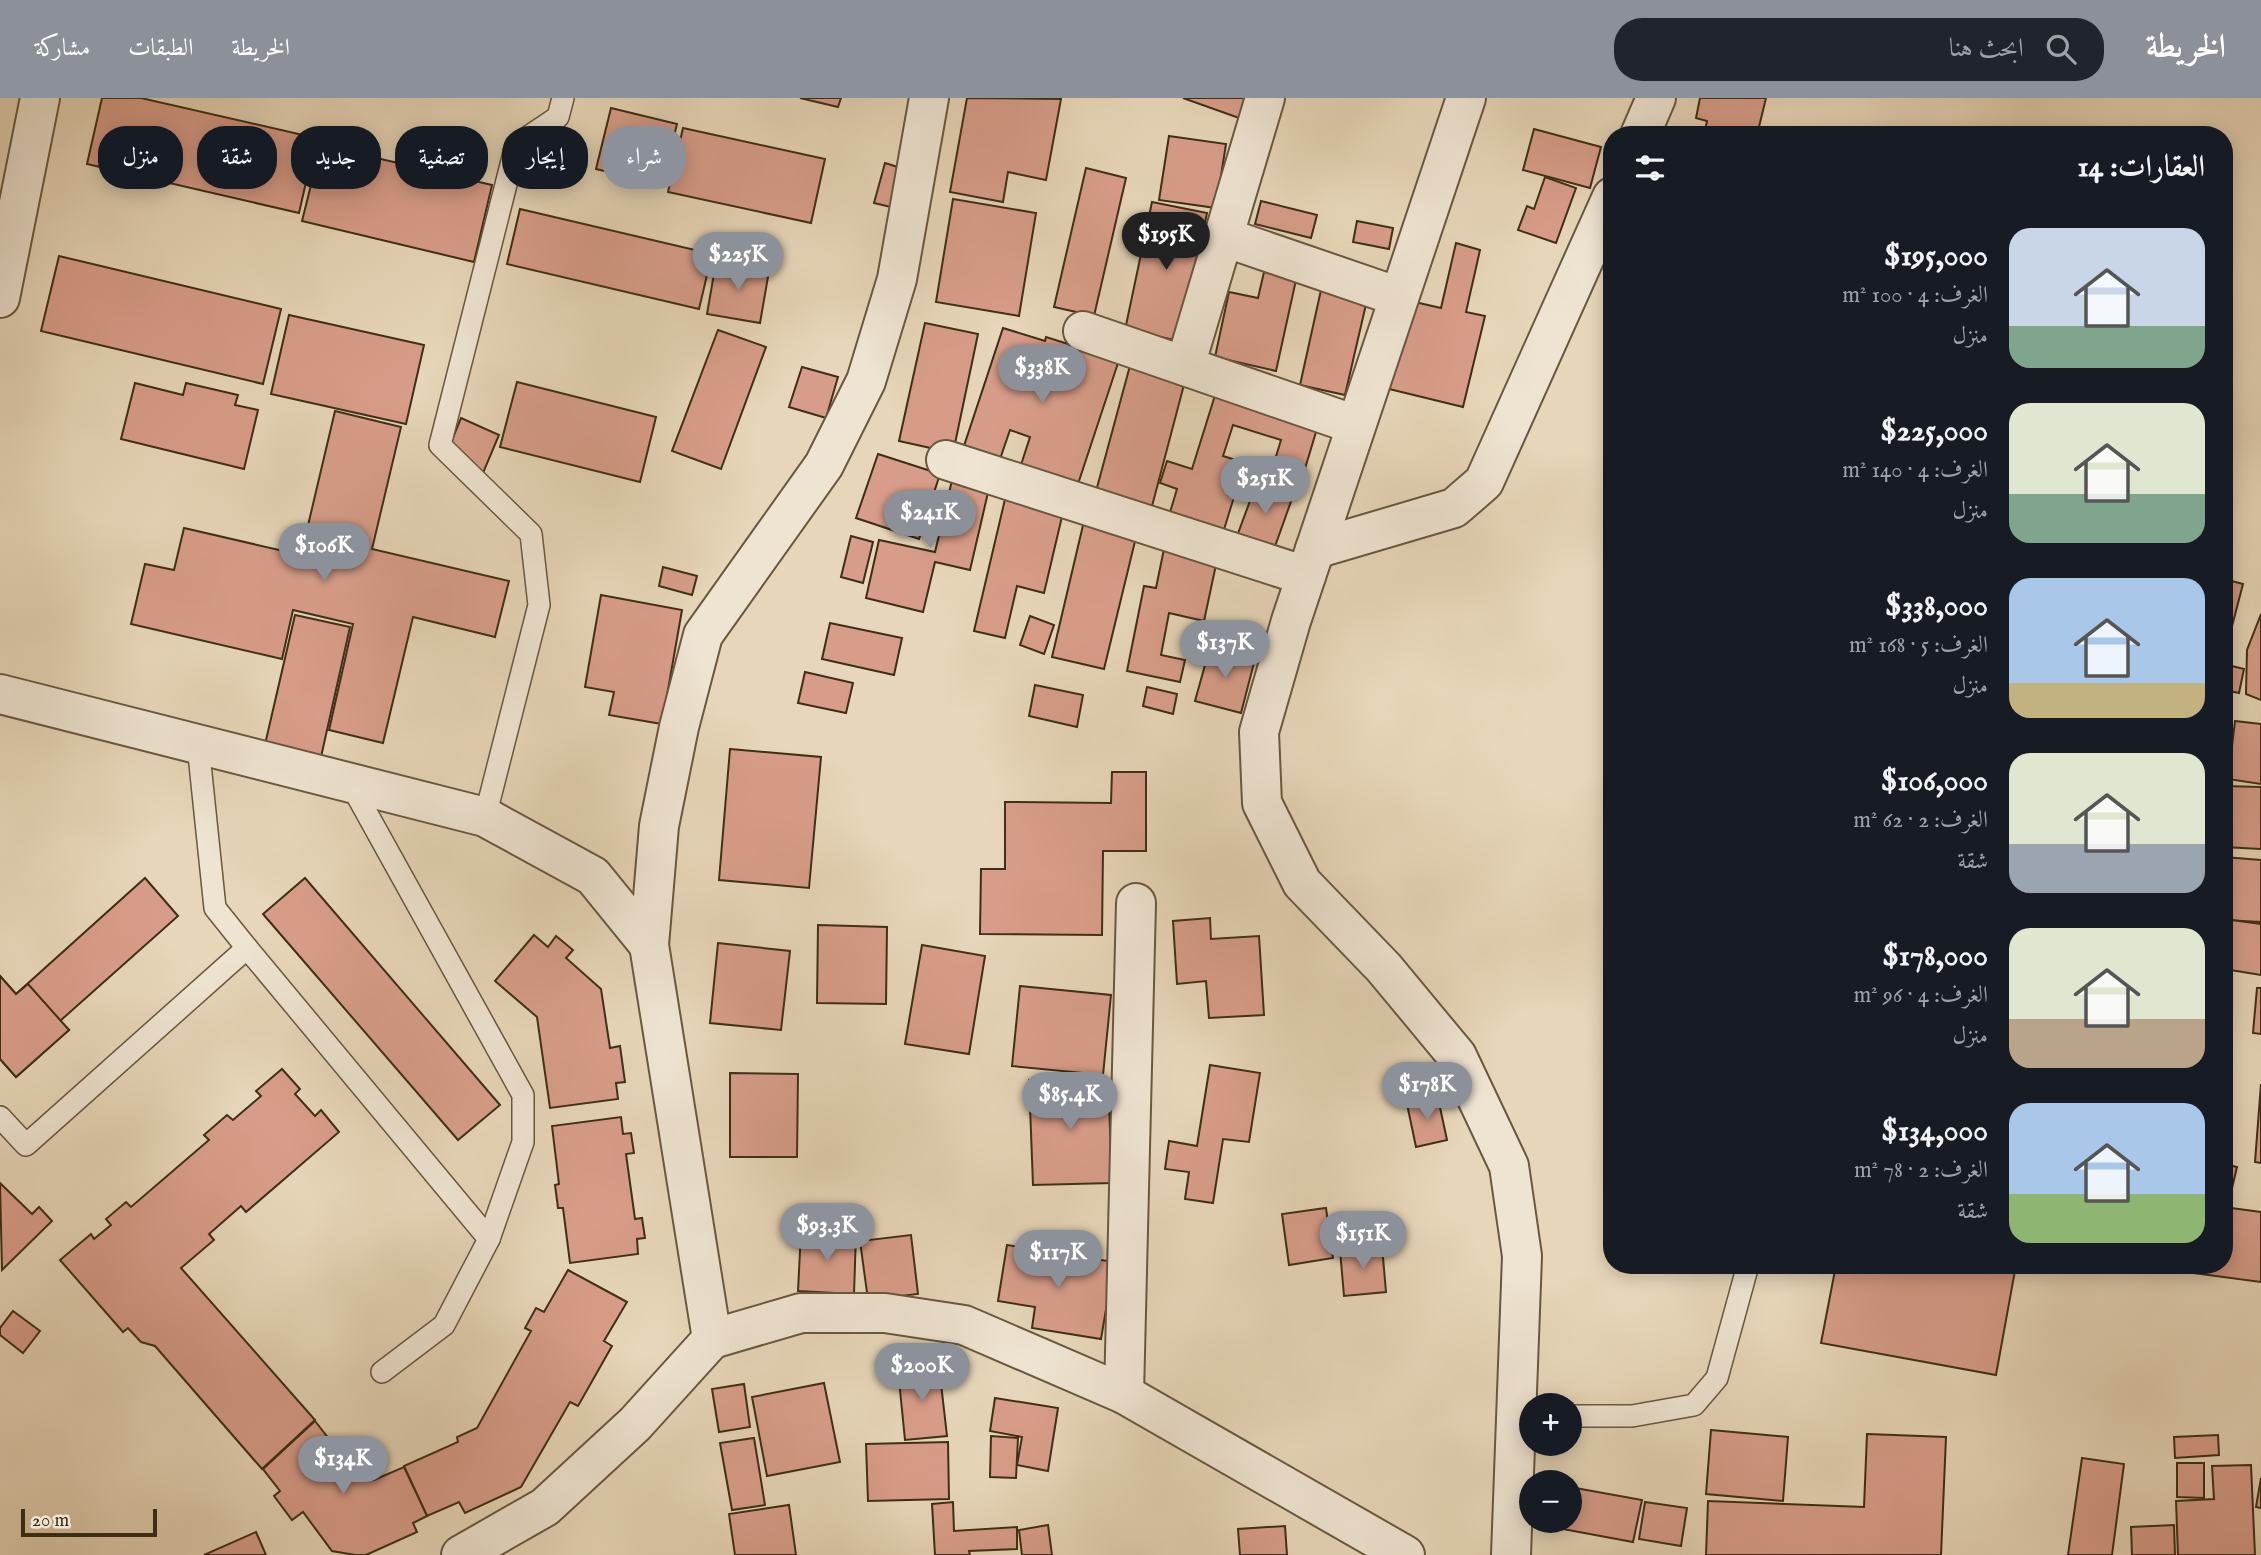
<!DOCTYPE html>
<html lang="ar">
<head>
<meta charset="utf-8">
<style>
	:root { --surface:#171b24; --page:#20242c; --text:#f1f3f6; --muted:#9ea1a6; --accent:#8c9099 }
	body { margin:0; font-family:"IM FELL English",Amiri,serif; background:var(--page); color:var(--text); direction:rtl; height:100vh; display:flex; flex-direction:column; font-size:26px; white-space:nowrap }
	* { box-sizing:border-box; margin:0 }
	p { font-size:23px; color:var(--muted) }
	.icon { flex:none; width:38px; height:38px; fill:none; stroke:currentColor; stroke-width:2; stroke-linecap:round; stroke-linejoin:round }
	.map { position:relative; flex:1; overflow:hidden; direction:ltr }
	.sheet { position:absolute; left:1603px; top:28px; width:630px; height:1148px; display:flex; flex-direction:column; background:var(--surface); border-radius:28px; box-shadow:0 4px 18px #0003; direction:rtl }
	.sheet>* { flex:none }
	.hud { position:absolute; left:21px; top:28px; width:665px; height:63px; direction:rtl; display:flex; gap:14px }
	.buttons { position:absolute; left:1519px; top:1295px; display:grid; gap:14px }
	.buttons a { display:grid; place-items:center; width:63px; height:63px; border-radius:50%; background:var(--surface); box-shadow:0 4px 18px #0003; font-size:35px }
	.scale { position:absolute; left:21px; bottom:18px; width:136px; box-sizing:border-box; padding-left:7px; border:4px solid #3f2e16; border-top:0; font-size:19px; line-height:24px; white-space:nowrap; color:#3f2e16; -webkit-text-stroke:5px #efe4d2; paint-order:stroke }
	.price { position:absolute; translate:-50% -60px; padding:0 16px; border-radius:24px; background:var(--accent); color:#fff; font-size:23px; line-height:46px; filter:drop-shadow(0 2px 4px #0008) }
	.price::after { content:''; position:absolute; left:50%; top:42px; width:21px; height:16px; margin-left:-10px; background:inherit; clip-path:polygon(0 0,100% 0,50% 100%) }
	.price.active { background:#222; color:#fff }
	ul { padding:0; list-style:none }
	li { display:flex; align-items:center; gap:21px; height:175px; padding:0 28px }
	li span { display:grid; place-items:center; flex:none; width:196px; height:140px; border-radius:21px; color:#555 }
	li>.icon { margin-inline-start:auto }
	span .icon { width:84px; height:84px; fill:#fffc; stroke-width:1 }
	li b { font-size:30px }
	h2 { display:flex; justify-content:space-between; align-items:center; height:84px; padding:0 28px; font-size:30px }
	.tag { padding:0 24px; border-radius:28px; background:var(--surface); box-shadow:0 4px 18px #0003; font-size:24px; line-height:63px }
	.tag.active { background:var(--accent); color:#fff }
	header { display:flex; align-items:center; gap:42px; box-sizing:border-box; height:98px; padding:0 35px; background:var(--accent); color:#fff }
	header strong { font-size:33px }
	nav { display:flex; gap:38px; margin-inline-start:auto; font-size:24px }
	.search { width:490px; height:63px; background:var(--page); display:flex; align-items:center; gap:18px; box-sizing:border-box; padding:0 24px; border-radius:28px; color:var(--muted); font-size:26px }
	.map>svg:first-child { display:block }
	.building { fill:#d89d8a; stroke:#3f2e16; stroke-width:2 }
	.lines { fill:none; stroke-linecap:round; stroke-linejoin:round }
	.service-casing { stroke:#69583f; stroke-width:24 }
	.minor-casing { stroke:#69583f; stroke-width:42 }
	.service { stroke:#efe4d2; stroke-width:21 }
	.minor { stroke:#efe4d2; stroke-width:38 }
</style>
</head>
<body>
<header>
<strong>الخريطة</strong>
<div class="search"><svg class="icon" aria-label="search" viewBox="0 0 24 24"><circle cx="10" cy="10" r="6"/><path d="M15 15l6 6"/></svg>ابحث هنا</div>
<nav><a>الخريطة</a><a>الطبقات</a><a>مشاركة</a></nav>
</header>
<div class="map">
<svg width="2261" height="1457" viewBox="0 0 2261 1457">
	<rect width="100%" height="100%" fill="#e7d6b9"/>
	<filter id="stains"><feTurbulence type="fractalNoise" baseFrequency=".00286" numOctaves="4"/><feColorMatrix values="0 0 0 0 .2 0 0 0 0 .09 0 0 0 0 .02 0 0 0 .5 -.17"/></filter>
	<radialGradient id="worn" r=".72"><stop offset=".6" stop-color="#630" stop-opacity="0"/><stop offset="1" stop-color="#630" stop-opacity=".3"/></radialGradient>
	<g class="building">
		<polygon points="102,0 141,0 316,40 299,115 87,66"/>
		<polygon points="800,0 841,0 838,9"/>
		<polygon points="967,0 1061,1 1046,82 1008,74 1003,104 950,94"/>
		<polygon points="1183,0 1246,0 1239,20"/>
		<polygon points="1700,0 1766,0 1757,37 1704,37 1707,23 1696,20"/>
		<polygon points="611,10 677,26 662,87 596,71"/>
		<polygon points="683,30 825,61 811,125 668,94"/>
		<polygon points="1534,31 1601,49 1590,90 1523,72"/>
		<polygon points="1169,38 1226,46 1216,110 1159,102"/>
		<polygon points="321,47 492,87 474,164 302,123"/>
		<polygon points="885,65 901,70 891,109 874,105"/>
		<polygon points="1086,70 1126,80 1094,218 1054,209"/>
		<polygon points="1545,79 1576,90 1556,145 1518,132 1527,108 1534,111"/>
		<polygon points="953,101 1036,115 1019,218 936,204"/>
		<polygon points="1261,103 1317,117 1311,140 1255,126"/>
		<polygon points="1152,104 1207,115 1180,243 1125,232"/>
		<polygon points="520,111 712,156 699,211 507,166"/>
		<polygon points="1357,123 1393,130 1389,151 1353,144"/>
		<polygon points="1456,145 1480,152 1466,214 1485,218 1463,309 1385,290 1406,202 1441,210"/>
		<polygon points="59,158 281,211 263,286 41,233"/>
		<polygon points="716,164 769,173 760,225 707,216"/>
		<polygon points="1264,174 1296,182 1276,273 1215,259 1229,194 1258,200"/>
		<polygon points="1321,192 1367,202 1345,297 1300,287"/>
		<polygon points="289,217 424,247 406,326 271,296"/>
		<polygon points="925,225 978,236 953,355 899,343"/>
		<polygon points="1003,230 1045,243 1046,239 1119,262 1076,392 1019,373 1030,339 1010,332 998,367 962,354"/>
		<polygon points="718,232 766,249 721,371 672,353"/>
		<polygon points="1131,264 1186,279 1151,412 1095,397"/>
		<polygon points="802,269 838,279 826,320 789,309"/>
		<polygon points="517,284 656,319 640,384 500,349"/>
		<polygon points="135,285 183,297 186,285 238,297 235,307 258,312 244,371 121,341"/>
		<polygon points="1217,291 1319,324 1301,384 1271,375 1281,342 1233,327 1223,358 1239,363 1228,397 1234,399 1222,438 1168,421 1177,391 1160,385 1167,363 1192,371"/>
		<polygon points="335,313 401,329 372,451 509,483 495,539 413,519 383,645 329,632 353,526 293,512 282,561 131,526 145,466 174,472 184,430 301,457"/>
		<polygon points="461,320 499,337 483,375 445,359"/>
		<polygon points="878,356 940,376 919,441 856,420"/>
		<polygon points="953,378 990,386 970,472 935,464 923,514 866,500 879,442 935,454"/>
		<polygon points="1258,381 1294,395 1273,454 1236,441"/>
		<polygon points="1006,397 1064,410 1044,495 1017,488 1005,540 974,533"/>
		<polygon points="1084,423 1137,435 1104,571 1052,559"/>
		<polygon points="851,438 873,444 863,485 841,479"/>
		<polygon points="1164,451 1217,462 1204,523 1169,515 1161,557 1185,562 1180,584 1127,573 1144,488 1156,490"/>
		<polygon points="663,469 697,478 692,497 659,488"/>
		<polygon points="2224,481 2243,486 2224,559"/>
		<polygon points="601,497 682,512 662,626 609,617 614,594 585,589"/>
		<polygon points="2261,516 2261,602 2246,596 2247,552"/>
		<polygon points="295,517 350,529 319,668 263,655"/>
		<polygon points="1030,518 1054,527 1044,556 1020,547"/>
		<polygon points="830,525 902,540 894,577 822,561"/>
		<polygon points="1210,549 1255,561 1241,615 1195,603"/>
		<polygon points="2224,566 2244,571 2239,595 2224,592"/>
		<polygon points="805,574 853,585 846,615 798,605"/>
		<polygon points="1035,587 1083,597 1077,629 1029,618"/>
		<polygon points="1147,589 1177,596 1173,616 1143,608"/>
		<polygon points="2235,623 2261,626 2261,686 2228,681"/>
		<polygon points="730,651 821,659 809,790 719,782"/>
		<polygon points="1112,674 1146,674 1146,753 1103,753 1102,837 980,836 981,771 1005,771 1005,704 1111,705"/>
		<polygon points="2224,688 2261,689 2261,751 2224,749"/>
		<polygon points="2224,759 2261,762 2261,824 2224,822"/>
		<polygon points="145,780 178,818 60,923 69,932 16,979 0,961 0,878 16,896"/>
		<polygon points="305,780 500,1007 458,1042 263,816"/>
		<polygon points="1210,820 1211,841 1259,838 1264,917 1209,920 1206,883 1177,886 1173,823"/>
		<polygon points="2224,821 2261,826 2261,877 2224,871"/>
		<polygon points="818,827 887,829 886,906 817,905"/>
		<polygon points="534,837 548,849 556,838 573,852 566,860 601,891 610,950 620,948 625,984 616,985 618,1001 550,1010 537,919 495,883"/>
		<polygon points="718,845 790,853 781,932 710,925"/>
		<polygon points="922,847 985,858 969,956 905,946"/>
		<polygon points="0,878 16,896 28,886 69,932 16,979 0,961"/>
		<polygon points="1020,888 1111,897 1103,977 1012,968"/>
		<polygon points="2257,890 2261,890 2261,936 2253,935"/>
		<polygon points="1210,967 1260,975 1249,1044 1223,1041 1213,1105 1185,1101 1189,1074 1165,1071 1169,1043 1197,1048"/>
		<polygon points="282,971 300,991 295,996 315,1018 321,1012 339,1034 246,1114 241,1108 209,1136 214,1142 181,1170 315,1322 262,1371 155,1248 141,1244 128,1230 123,1234 60,1162 91,1136 94,1141 111,1127 106,1121 126,1104 131,1109 209,1042 204,1037 227,1017 233,1022 261,998 256,993"/>
		<polygon points="730,975 798,976 797,1059 730,1059"/>
		<polygon points="1108,980 1112,1085 1033,1087 1029,982"/>
		<polygon points="2261,986 2261,1065 2255,1064"/>
		<polygon points="1438,1000 1447,1042 1416,1049 1407,1006"/>
		<polygon points="621,1019 623,1036 631,1035 634,1055 626,1056 635,1121 642,1120 645,1140 637,1141 638,1156 570,1165 563,1110 558,1110 555,1087 559,1086 552,1028"/>
		<polygon points="2224,1066 2237,1069 2228,1107 2224,1106"/>
		<polygon points="0,1085 32,1116 39,1109 52,1123 2,1172"/>
		<polygon points="2224,1109 2261,1114 2261,1184 2163,1171 2163,1167 2224,1167"/>
		<polygon points="1326,1110 1333,1160 1289,1167 1282,1116"/>
		<polygon points="801,1133 856,1136 854,1196 798,1193"/>
		<polygon points="911,1137 918,1196 868,1202 860,1143"/>
		<polygon points="1007,1147 1114,1164 1101,1241 1032,1230 1035,1209 998,1203"/>
		<polygon points="1382,1148 1386,1194 1344,1198 1340,1152"/>
		<polygon points="1836,1167 2016,1167 1996,1277 1821,1245"/>
		<polygon points="568,1172 627,1204 604,1243 612,1248 578,1308 570,1304 521,1389 465,1415 459,1404 427,1418 404,1368 458,1344 457,1339 477,1330 531,1233 525,1230 536,1210 544,1214"/>
		<polygon points="13,1213 40,1233 23,1255 0,1237 0,1230"/>
		<polygon points="939,1268 947,1338 905,1342 898,1272"/>
		<polygon points="824,1285 840,1364 767,1378 752,1299"/>
		<polygon points="744,1286 750,1329 719,1334 712,1291"/>
		<polygon points="995,1300 1058,1310 1048,1373 1017,1367 1022,1339 990,1333"/>
		<polygon points="315,1323 359,1379 374,1382 404,1369 427,1418 413,1425 417,1434 366,1457 355,1457 332,1453 303,1414 292,1422 274,1398 280,1393 263,1371"/>
		<polygon points="1711,1332 1788,1339 1783,1403 1706,1396"/>
		<polygon points="1867,1336 1946,1339 1941,1457 1706,1457 1708,1403 1864,1409"/>
		<polygon points="2218,1337 2219,1357 2175,1360 2174,1339"/>
		<polygon points="991,1338 1018,1340 1016,1380 990,1379"/>
		<polygon points="754,1340 765,1407 732,1412 720,1345"/>
		<polygon points="948,1344 949,1401 868,1403 866,1346"/>
		<polygon points="2082,1360 2124,1366 2112,1457 2068,1457"/>
		<polygon points="2177,1365 2204,1365 2204,1400 2177,1399"/>
		<polygon points="2251,1367 2255,1457 2178,1457 2176,1403 2214,1401 2212,1368"/>
		<polygon points="2261,1380 2261,1410 2256,1409"/>
		<polygon points="1570,1389 1642,1402 1633,1444 1541,1427 1541,1423 1570,1423"/>
		<polygon points="953,1404 954,1433 1017,1429 1017,1451 969,1453 970,1457 935,1457 932,1406"/>
		<polygon points="1645,1404 1687,1410 1681,1448 1639,1441"/>
		<polygon points="789,1407 796,1457 735,1457 729,1416"/>
		<polygon points="1048,1427 1052,1457 1022,1457 1019,1432"/>
		<polygon points="2174,1427 2175,1457 2132,1457 2131,1429"/>
		<polygon points="1285,1428 1287,1457 1240,1457 1238,1431"/>
		<polygon points="256,1434 266,1457 204,1457"/>
	</g>
	<g class="lines">
		<g class="service-casing">
			<g id="service">
				<polyline points="198,647 215,810 247,850"/>
				<polyline points="350,685 523,997 523,1044 489,1141"/>
				<polyline points="485,719 539,507 531,436 440,347 516,47 558,19 563,0"/>
				<polyline points="0,1019 26,1047 247,850 489,1141 444,1227 382,1274"/>
				<polyline points="1570,1318 1632,1318 1694,1307 1717,1280 1748,1167"/>
			</g>
		</g>
		<g class="minor-casing">
			<g id="minor">
				<polyline points="1466,0 1291,523 1259,634 1262,705 1302,785 1384,870 1457,958 1509,1068 1522,1158 1511,1457"/>
				<polyline points="1640,37 1656,0"/>
				<polyline points="1224,139 1399,199"/>
				<polyline points="0,200 40,0"/>
				<polyline points="1083,233 1356,327"/>
				<polyline points="1185,268 1265,0"/>
				<polyline points="946,362 1306,478"/>
				<polyline points="1315,451 1454,410 1484,384 1612,99"/>
				<polyline points="0,596 485,719 593,778 649,847"/>
				<polyline points="712,1241 801,1215 885,1215 964,1227 1124,1296 1405,1457"/>
				<polyline points="1124,1296 1136,805"/>
				<polyline points="461,1457 545,1409 635,1326 712,1241 649,847 659,728 679,629 703,537 824,367 866,283 897,181 929,0"/>
			</g>
		</g>
		<use href="#service" class="service"/>
		<use href="#minor" class="minor"/>
	</g>
	<rect width="100%" height="100%" filter="url(#stains)"/>
	<rect width="100%" height="100%" fill="url(#worn)"/>
</svg>
<div class="buttons">
<a>+</a>
<a>−</a>
</div>
<div class="scale">20 m</div>
<b class="price active" style="left:1166px;top:174px">$195K</b>
<b class="price" style="left:738px;top:194px">$225K</b>
<b class="price" style="left:1042px;top:307px">$338K</b>
<b class="price" style="left:1265px;top:418px">$251K</b>
<b class="price" style="left:930px;top:452px">$241K</b>
<b class="price" style="left:324px;top:485px">$106K</b>
<b class="price" style="left:1225px;top:582px">$137K</b>
<b class="price" style="left:1427px;top:1024px">$178K</b>
<b class="price" style="left:1070px;top:1034px">$85.4K</b>
<b class="price" style="left:827px;top:1165px">$93.3K</b>
<b class="price" style="left:1363px;top:1173px">$151K</b>
<b class="price" style="left:1058px;top:1192px">$117K</b>
<b class="price" style="left:922px;top:1305px">$200K</b>
<b class="price" style="left:343px;top:1398px">$134K</b>
<div class="hud">
<a class="tag active">شراء</a>
<a class="tag">إيجار</a>
<a class="tag">تصفية</a>
<a class="tag">جديد</a>
<a class="tag">شقة</a>
<a class="tag">منزل</a>
</div>
<section class="sheet">
<h2>العقارات: 14<svg class="icon" aria-label="filters" viewBox="0 0 24 24"><path d="M4 7h16M4 17h16"/><circle cx="9" cy="7" r="2"/><circle cx="15" cy="17" r="2"/></svg></h2>
<ul>
<li><span style="background:linear-gradient(#c9d6e8 70%,#7fa58c 0)"><svg class="icon" aria-label="home" viewBox="0 0 24 24"><path d="M3 11l9-7 9 7M6 9v11h12V9"/></svg></span><div><b>$195,000</b><p>الغرف: 4 · 100 m²</p><p>منزل</p></div></li>
<li><span style="background:linear-gradient(#dfe7d0 65%,#7fa58c 0)"><svg class="icon" aria-label="home" viewBox="0 0 24 24"><path d="M3 11l9-7 9 7M6 9v11h12V9"/></svg></span><div><b>$225,000</b><p>الغرف: 4 · 140 m²</p><p>منزل</p></div></li>
<li><span style="background:linear-gradient(#a9c7e8 75%,#c2b280 0)"><svg class="icon" aria-label="home" viewBox="0 0 24 24"><path d="M3 11l9-7 9 7M6 9v11h12V9"/></svg></span><div><b>$338,000</b><p>الغرف: 5 · 168 m²</p><p>منزل</p></div></li>
<li><span style="background:linear-gradient(#dfe7d0 65%,#9aa5b1 0)"><svg class="icon" aria-label="home" viewBox="0 0 24 24"><path d="M3 11l9-7 9 7M6 9v11h12V9"/></svg></span><div><b>$106,000</b><p>الغرف: 2 · 62 m²</p><p>شقة</p></div></li>
<li><span style="background:linear-gradient(#dfe7d0 65%,#b9a48a 0)"><svg class="icon" aria-label="home" viewBox="0 0 24 24"><path d="M3 11l9-7 9 7M6 9v11h12V9"/></svg></span><div><b>$178,000</b><p>الغرف: 4 · 96 m²</p><p>منزل</p></div></li>
<li><span style="background:linear-gradient(#a9c7e8 65%,#8fb573 0)"><svg class="icon" aria-label="home" viewBox="0 0 24 24"><path d="M3 11l9-7 9 7M6 9v11h12V9"/></svg></span><div><b>$134,000</b><p>الغرف: 2 · 78 m²</p><p>شقة</p></div></li>
</ul>
</section>
</div>
</body>
</html>
